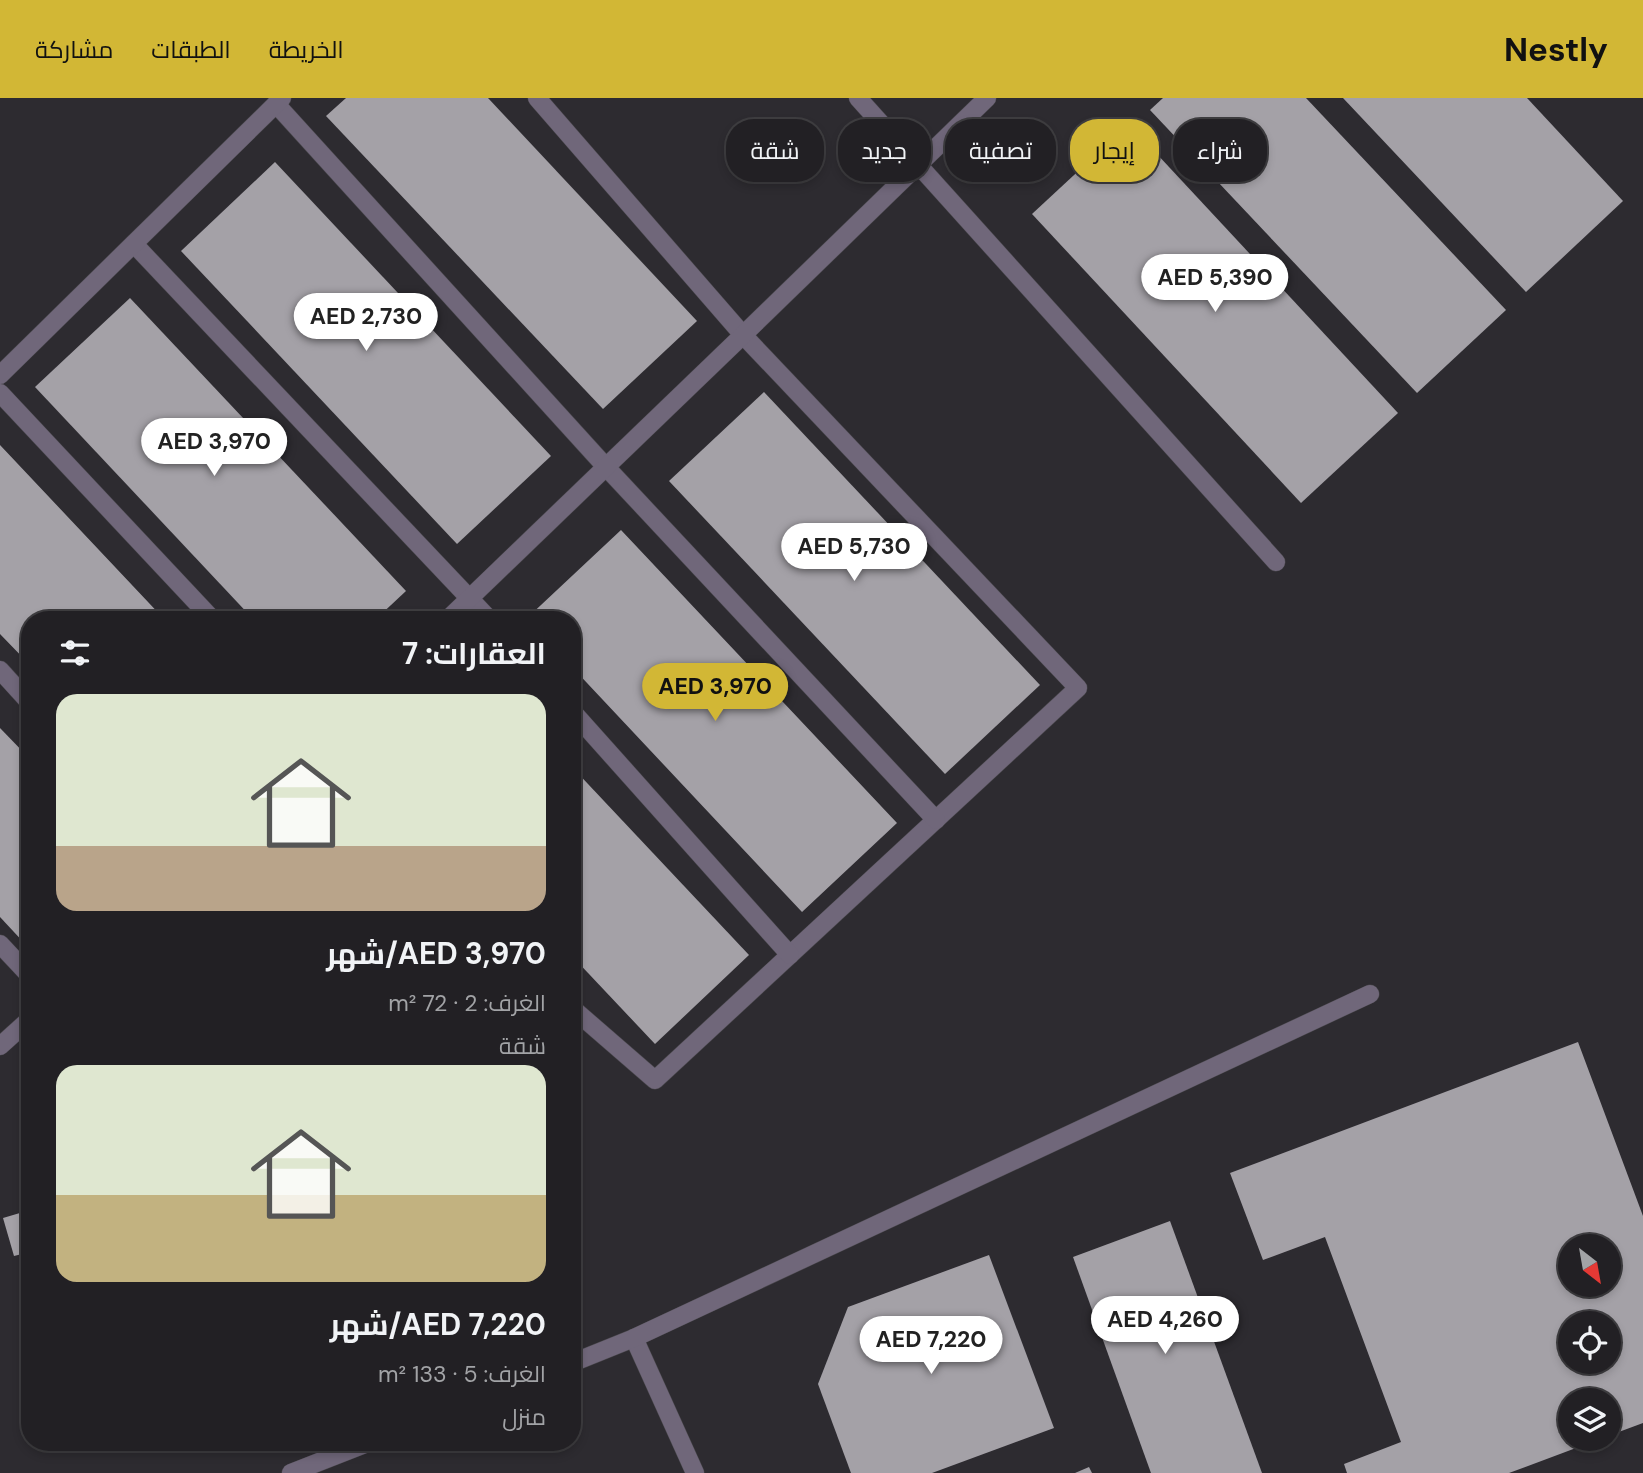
<!DOCTYPE html>
<html lang="ar">
<head>
<meta charset="utf-8">
<style>
	:root { --surface:#222024; --page:#2a282c; --text:#f1f3f6; --muted:#a2a3a6; --line:#3f3e41; --accent:#d2b735 }
	body { margin:0; font-family:"DM Sans",Cairo,sans-serif; background:var(--page); color:var(--text); direction:rtl; height:100vh; display:flex; flex-direction:column; font-size:26px; white-space:nowrap }
	* { box-sizing:border-box; margin:0 }
	p { font-size:23px; color:var(--muted) }
	.icon { flex:none; width:38px; height:38px; fill:none; stroke:currentColor; stroke-width:2; stroke-linecap:round; stroke-linejoin:round }
	.map { position:relative; flex:1; overflow:hidden; direction:ltr }
	.panel { position:absolute; left:21px; top:513px; width:560px; height:840px; display:flex; flex-direction:column; background:var(--surface); border-radius:28px; box-shadow:0 4px 10px #0003,0 0 0 2px var(--line); direction:rtl }
	.panel>* { flex:none }
	.guide { position:absolute; left:602px; top:21px; width:665px; height:63px; direction:rtl; display:flex; gap:14px }
	.needle { width:46px; rotate:149deg }
	.controls { position:absolute; left:1558px; top:1136px; display:grid; gap:14px }
	.controls a { display:grid; place-items:center; width:63px; height:63px; border-radius:50%; background:var(--surface); box-shadow:0 4px 10px #0003,0 0 0 2px var(--line); font-size:35px }
	.price { position:absolute; translate:-50% -60px; padding:0 16px; border-radius:24px; background:#fff; color:#222; font-size:23px; line-height:46px; filter:drop-shadow(0 2px 4px #0008) }
	.price::after { content:''; position:absolute; left:50%; top:42px; width:21px; height:16px; margin-left:-10px; background:inherit; clip-path:polygon(0 0,100% 0,50% 100%) }
	.price.active { background:var(--accent); color:#111 }
	ul { padding:0; list-style:none }
	li { display:grid; align-content:center; gap:14px; height:371px; padding:0 35px }
	li span { display:grid; place-items:center; height:217px; border-radius:21px; color:#555 }
	li>.icon { margin-inline-start:auto }
	span .icon { width:126px; height:126px; fill:#fffc; stroke-width:1 }
	li b { font-size:30px }
	h2 { display:flex; justify-content:space-between; align-items:center; height:84px; padding:0 35px; font-size:30px }
	.chip { padding:0 24px; border-radius:28px; background:var(--surface); box-shadow:0 4px 10px #0003,0 0 0 2px var(--line); font-size:24px; line-height:63px }
	.chip.active { background:var(--accent); color:#111 }
	header { display:flex; align-items:center; gap:42px; box-sizing:border-box; height:98px; padding:0 35px; background:var(--accent); color:#111 }
	header strong { font-size:33px }
	nav { display:flex; gap:38px; margin-inline-start:auto; font-size:24px }
	.map>svg:first-child { display:block }
	.building { fill:#a4a1a7; fill-rule:evenodd }
	.lines { fill:none; stroke-linecap:round; stroke-linejoin:round }
	.minor-casing { stroke:#49474c; stroke-width:19 }
	.minor { stroke:#70677a; stroke-width:18 }
</style>
</head>
<body>
<header>
<strong>Nestly</strong>
<nav><a>الخريطة</a><a>الطبقات</a><a>مشاركة</a></nav>
</header>
<div class="map">
<svg width="1643" height="1375" viewBox="0 0 1643 1375">
	<rect width="100%" height="100%" fill="#2d2b30"/>
	<g class="building">
		<polygon points="346,0 488,0 697,223 603,311 326,18"/>
		<polygon points="1163,0 1306,0 1506,212 1417,295 1150,12"/>
		<polygon points="1343,0 1527,0 1623,103 1526,194"/>
		<polygon points="1129,26 1398,315 1301,405 1032,116"/>
		<polygon points="275,64 551,358 457,446 181,153"/>
		<polygon points="130,200 406,493 375,522 254,522 35,289"/>
		<polygon points="764,294 1040,587 945,676 669,383"/>
		<polygon points="0,347 165,522 30,522 30,567 0,536"/>
		<polygon points="621,432 897,725 802,814 572,569 572,522 525,522"/>
		<polygon points="0,630 30,661 30,845 27,848 0,819"/>
		<polygon points="572,669 749,857 655,946 572,858"/>
		<path d="M1578 944 1643 1118V1325L1608 1338V1302H1570V1340L1600 1341 1509 1375H1347L1344 1366 1401 1344 1325 1139 1263 1162 1230 1075ZM1570 1148H1608V1186H1570ZM1570 1225H1608V1264H1570Z"/>
		<polygon points="30,1112 30,1154 14,1158 3,1120"/>
		<polygon points="1170,1123 1262,1375 1151,1375 1073,1159"/>
		<polygon points="989,1157 1054,1330 932,1375 851,1375 818,1286 848,1209"/>
		<polygon points="1089,1369 1092,1375 1075,1375"/>
	</g>
	<g class="lines">
		<g class="minor-casing">
			<g id="minor">
				<polyline points="537,0 743,237 1078,590 655,982 572,910"/>
				<polyline points="858,0 1276,464"/>
				<polyline points="276,6 606,369 936,722"/>
				<polyline points="134,146 490,522"/>
				<polyline points="0,277 282,0"/>
				<polyline points="0,295 213,522"/>
				<polyline points="447,522 743,237 987,0"/>
				<polyline points="0,572 30,605"/>
				<polyline points="572,613 790,857"/>
				<polyline points="0,846 30,878"/>
				<polyline points="0,948 30,921"/>
				<polyline points="634,1240 695,1375"/>
				<polyline points="572,1265 634,1240 1370,896"/>
				<polyline points="291,1375 370,1344"/>
			</g>
		</g>
		<use href="#minor" class="minor"/>
	</g>
</svg>
<div class="controls">
<a><svg class="needle" viewBox="-14 -14 28 28"><path d="M0-13l5 13h-10z" fill="#e53935"/><path d="M0 13l5-13h-10z" fill="#a2a3a6"/></svg></a>
<a><svg class="icon" aria-label="locate" viewBox="0 0 24 24"><circle cx="12" cy="12" r="6"/><path d="M12 2v4M12 18v4M2 12h4M18 12h4"/></svg></a>
<a><svg class="icon" aria-label="layers" viewBox="0 0 24 24"><path d="M12 4l9 5-9 5-9-5zM3 14l9 5 9-5"/></svg></a>
</div>
<b class="price" style="left:1215px;top:216px">AED 5,390</b>
<b class="price" style="left:366px;top:255px">AED 2,730</b>
<b class="price" style="left:214px;top:380px">AED 3,970</b>
<b class="price" style="left:854px;top:485px">AED 5,730</b>
<b class="price active" style="left:715px;top:625px">AED 3,970</b>
<b class="price" style="left:1165px;top:1258px">AED 4,260</b>
<b class="price" style="left:931px;top:1278px">AED 7,220</b>
<div class="guide">
<a class="chip">شراء</a>
<a class="chip active">إيجار</a>
<a class="chip">تصفية</a>
<a class="chip">جديد</a>
<a class="chip">شقة</a>
</div>
<section class="panel">
<h2>العقارات: 7<svg class="icon" aria-label="filters" viewBox="0 0 24 24"><path d="M4 7h16M4 17h16"/><circle cx="9" cy="7" r="2"/><circle cx="15" cy="17" r="2"/></svg></h2>
<ul>
<li><span style="background:linear-gradient(#dfe7d0 70%,#b9a48a 0)"><svg class="icon" aria-label="home" viewBox="0 0 24 24"><path d="M3 11l9-7 9 7M6 9v11h12V9"/></svg></span><div><b>AED 3,970/شهر</b><p>الغرف: 2 · 72 m²</p><p>شقة</p></div></li>
<li><span style="background:linear-gradient(#dfe7d0 60%,#c2b280 0)"><svg class="icon" aria-label="home" viewBox="0 0 24 24"><path d="M3 11l9-7 9 7M6 9v11h12V9"/></svg></span><div><b>AED 7,220/شهر</b><p>الغرف: 5 · 133 m²</p><p>منزل</p></div></li>
</ul>
</section>
</div>
</body>
</html>
